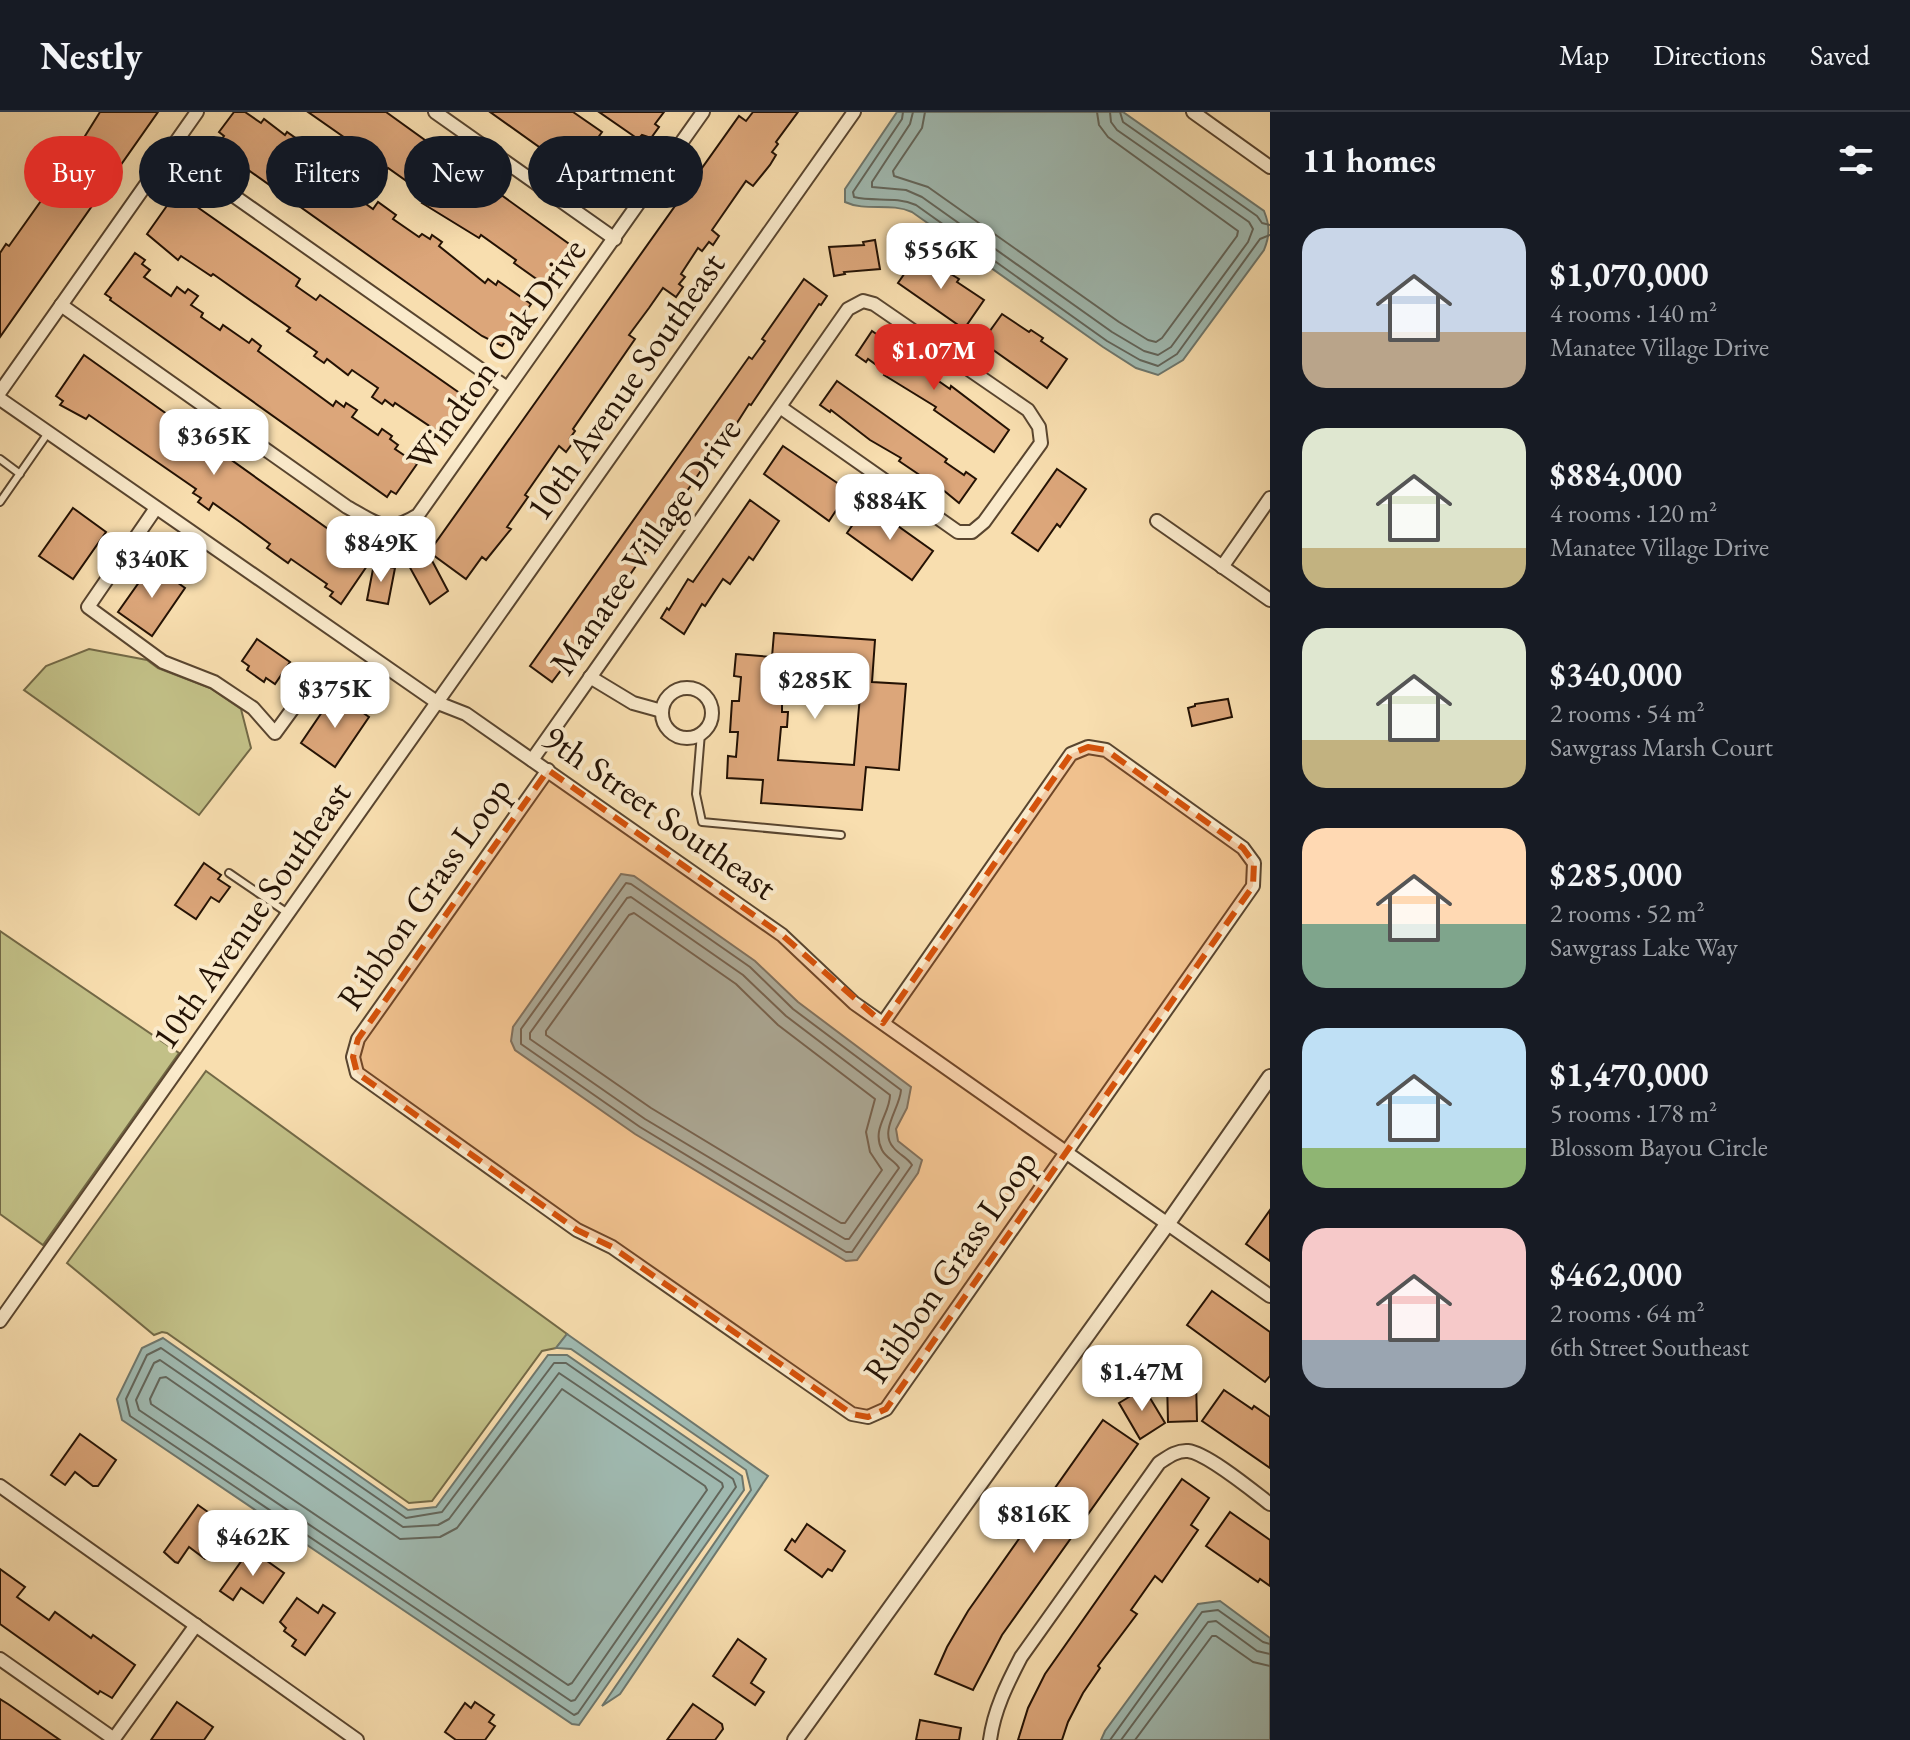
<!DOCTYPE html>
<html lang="en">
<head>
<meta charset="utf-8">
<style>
	:root { --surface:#171b24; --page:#20242c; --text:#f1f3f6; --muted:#9ea1a6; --line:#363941; --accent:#d93025 }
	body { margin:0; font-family:"EB Garamond",serif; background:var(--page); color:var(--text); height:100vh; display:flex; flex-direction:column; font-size:30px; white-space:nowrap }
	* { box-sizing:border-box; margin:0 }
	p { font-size:26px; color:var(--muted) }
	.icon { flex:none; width:44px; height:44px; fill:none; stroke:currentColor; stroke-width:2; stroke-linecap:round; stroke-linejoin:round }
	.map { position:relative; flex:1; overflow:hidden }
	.details { display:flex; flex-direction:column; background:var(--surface); width:640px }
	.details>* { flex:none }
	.top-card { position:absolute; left:24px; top:24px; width:760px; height:72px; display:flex; gap:16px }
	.price { position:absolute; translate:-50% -68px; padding:0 18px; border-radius:16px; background:#fff; color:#222; font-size:26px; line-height:52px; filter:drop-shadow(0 2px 4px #0008) }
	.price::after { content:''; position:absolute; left:50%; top:48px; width:24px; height:18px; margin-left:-12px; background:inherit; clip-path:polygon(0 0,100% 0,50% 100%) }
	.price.selected { background:var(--accent); color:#fff }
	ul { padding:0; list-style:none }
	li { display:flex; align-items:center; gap:24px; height:200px; padding:0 32px }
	li span { display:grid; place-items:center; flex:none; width:224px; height:160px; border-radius:24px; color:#555 }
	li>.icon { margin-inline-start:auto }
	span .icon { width:96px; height:96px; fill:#fffc; stroke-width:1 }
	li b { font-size:34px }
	h2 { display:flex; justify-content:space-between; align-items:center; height:96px; padding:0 32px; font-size:34px }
	.pill { padding:0 28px; border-radius:36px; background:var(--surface); box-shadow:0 8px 32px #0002; font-size:28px; line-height:72px }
	.pill.selected { background:var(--accent); color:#fff }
	header { display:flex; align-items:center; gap:48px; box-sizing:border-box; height:112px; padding:0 40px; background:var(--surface); border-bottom:2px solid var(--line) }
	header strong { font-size:38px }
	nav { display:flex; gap:44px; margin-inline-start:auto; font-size:28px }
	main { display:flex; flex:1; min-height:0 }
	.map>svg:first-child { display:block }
	.green { fill:#c2c087; stroke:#736946; stroke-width:2 }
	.water { fill:#a0bbb3; stroke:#6e776d; stroke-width:2 }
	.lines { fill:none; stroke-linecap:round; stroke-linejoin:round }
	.shore { stroke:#62665c; stroke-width:2 }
	.building { fill:#dca67a; stroke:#241204; stroke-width:2; fill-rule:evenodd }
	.service-casing { stroke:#59452f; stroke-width:10 }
	.minor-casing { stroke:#59452f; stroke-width:16 }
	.tertiary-casing { stroke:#59452f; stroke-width:18 }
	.service { stroke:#faeacb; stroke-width:6 }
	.minor { stroke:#faeacb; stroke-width:12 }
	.tertiary { stroke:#faeacb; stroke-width:14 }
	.marked { fill:#d4520b; fill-opacity:0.2; stroke:#d4520b; stroke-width:6; stroke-dasharray:16 10; stroke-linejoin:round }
	.labels { text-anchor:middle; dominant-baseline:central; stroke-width:8; stroke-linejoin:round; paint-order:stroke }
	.street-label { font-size:36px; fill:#241204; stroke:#faeacb }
</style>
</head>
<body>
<header>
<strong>Nestly</strong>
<nav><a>Map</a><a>Directions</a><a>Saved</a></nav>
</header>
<main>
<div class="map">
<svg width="1270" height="1628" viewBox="0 0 1270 1628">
	<rect width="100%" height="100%" fill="#f8deaf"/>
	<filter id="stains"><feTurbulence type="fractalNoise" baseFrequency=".0025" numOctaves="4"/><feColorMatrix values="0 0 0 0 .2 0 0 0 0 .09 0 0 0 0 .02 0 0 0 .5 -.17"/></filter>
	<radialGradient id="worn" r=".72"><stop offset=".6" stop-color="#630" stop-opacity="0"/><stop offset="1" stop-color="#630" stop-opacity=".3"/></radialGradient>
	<g class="green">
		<polygon points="89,537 147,548 158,556 210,576 241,597 251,636 199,703 24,578 46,554"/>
		<polygon points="0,819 179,941 43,1133 0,1102"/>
		<polygon points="206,959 567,1222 556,1236 542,1239 432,1389 409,1391 167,1221 162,1220 154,1223 67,1151"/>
	</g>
	<g class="water">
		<path d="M897 0H1123L1264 99C1270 114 1270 123 1264 138L1183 248 1158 263 1136 256 1103 235 912 100C890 90 866 100 845 90V77Z"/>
		<polygon points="621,762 634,764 755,849 798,890 911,975 907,996 896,1017 898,1029 922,1048 918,1061 857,1148 846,1149 635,1022 515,938 511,929 513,915"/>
		<polygon points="567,1222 768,1364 620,1582 602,1594 751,1378 746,1358 571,1237 556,1236"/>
		<polygon points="163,1226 408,1398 436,1395 548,1243 567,1243 742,1364 744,1378 579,1613 572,1612 122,1308 117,1287 142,1236"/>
		<polygon points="1220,1489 1270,1526 1270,1628 1101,1628 1105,1619 1198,1492"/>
	</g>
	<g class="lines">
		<g class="shore">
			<path d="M903 0 902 7 853 80 854 85C874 90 895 84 916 93L1107 229 1140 248 1158 254 1177 242 1260 127 1270 123"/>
			<polyline points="913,0 910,12 872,70 872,75 906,78 922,85 1112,220 1144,239 1158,243 1171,235 1248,130 1253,117 1249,110 1117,18 1111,10 1110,0"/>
			<polyline points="925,0 922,16 893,59 894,64 928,75 1119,210 1148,228 1156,230 1162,226 1237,124 1238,119 1108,25 1099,13 1097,0"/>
			<polyline points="1120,0 1123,10 1257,104 1262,111 1270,113"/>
			<path d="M626 771 631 772 750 855 793 897 901 978C900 996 879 1019 893 1035 899 1043 907 1045 912 1053L852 1140H846L640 1015 521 932V917Z"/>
			<path d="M631 785 743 863 786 904 890 983C890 1002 871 1017 882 1038 886 1046 895 1049 899 1056L849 1127H845L645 1007 530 927V921L627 786Z"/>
			<polygon points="634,801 736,872 778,913 875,987 866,1020 870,1040 882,1058 845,1111 841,1111 651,996 546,923 546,919 629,803"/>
			<polygon points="161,1236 406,1406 442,1400 554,1251 566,1251 733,1367 736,1375 578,1601 574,1603 130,1304 126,1287 147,1243"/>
			<polygon points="160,1248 403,1415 438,1413 449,1407 559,1261 722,1371 723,1375 575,1588 571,1589 139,1298 136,1288 154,1251"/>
			<polygon points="166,1265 400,1427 440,1425 457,1416 562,1277 705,1374 707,1378 572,1571 568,1573 151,1292 150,1287 160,1266"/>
			<polyline points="1110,1628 1202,1500 1218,1498 1263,1530 1270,1532"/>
			<polyline points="1121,1628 1208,1510 1216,1509 1257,1539 1270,1542"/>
			<polyline points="1135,1628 1212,1524 1216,1524 1253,1550 1270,1554"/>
		</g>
	</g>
	<g class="building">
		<polygon points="100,0 158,0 0,225 0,141 6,132 9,134 43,86 40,84 46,76 42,74 50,63 52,64 60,52 65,56"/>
		<polygon points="234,0 245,0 261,11 264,7 285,23 287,20 341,58 338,62 346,67 341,74 373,97 378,90 396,103 393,107 419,125 422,122 430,127 432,123 442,130 439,134 485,171 488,167 496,173 498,169 531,192 502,234 482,224 216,35 224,24 219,20"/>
		<polygon points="308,0 386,0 572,134 545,173 514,151 516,148 481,123 479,126 422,91 424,88 416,82 419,78 388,56 386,59 377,53 375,57 365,50 368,46 346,31 348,28"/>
		<polygon points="490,0 573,0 602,20 597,27 618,42 599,69 595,66 591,72"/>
		<polygon points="599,0 664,0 655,12 659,15 651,26 642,23 638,27"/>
		<polygon points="753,0 798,0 776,30 778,32 772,40 776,43 770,53 753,74 746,69 712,118 719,124 713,133 709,130 702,139 698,136 681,162 685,165 679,172 683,175 676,185 663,176 649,196 629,223 635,227 573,317 575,319 570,326 574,329 566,340 559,334 525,383 528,385 507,415 511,417 486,448 482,445 466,467 429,440 739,4 746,9"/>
		<polygon points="183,85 300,167 296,174 316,188 320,183 461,282 458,286 462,289 440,321 395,291 393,294 385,288 382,292 372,285 378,276 352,258 348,263 327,247 324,251 314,244 317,240 287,219 290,216 213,162 211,164 181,144 178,148 147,122 171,88 176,91"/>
		<polygon points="875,128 880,157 844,160 845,162 834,164 829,135 864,133 863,130"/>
		<polygon points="135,141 145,148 142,152 150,158 144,165 171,184 177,175 185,181 188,177 198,184 191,193 203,201 201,205 220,218 223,213 249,231 252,227 261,234 258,239 333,294 336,289 344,295 346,291 357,298 352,305 378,323 382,317 392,324 390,327 398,333 395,337 417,352 396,382 391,379 387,385 110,188 111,186 105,182"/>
		<polygon points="918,142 959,167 957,170 984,188 964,217 898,171"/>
		<polygon points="804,167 827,184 821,193 819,192 751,293 749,292 730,322 715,342 713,341 610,492 608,491 589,521 552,570 530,554 749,245 752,247 765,229 762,227"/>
		<polygon points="1002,202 1029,220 1031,218 1043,226 1041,229 1067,247 1047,276 982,230"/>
		<polygon points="872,219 882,226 880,228 932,261 930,263 950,277 951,274 1009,318 994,340 934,298 936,295 884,263 886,260 868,247 866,250 856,243"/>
		<polygon points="84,243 366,444 362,450 369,451 341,492 330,484 333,480 325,475 327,472 291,447 288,451 267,436 270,432 240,410 213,391 209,398 198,390 201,386 193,381 196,377 89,303 86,307 60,293 63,289 56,284"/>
		<polygon points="837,269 947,347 945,350 964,363 966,360 976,367 959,391 931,368 930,370 899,349 901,346 870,328 831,298 830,300 820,293"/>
		<polygon points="783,334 849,379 829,409 764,362"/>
		<polygon points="1057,357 1086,377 1060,415 1057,412 1038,439 1012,421"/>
		<polygon points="750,388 779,409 753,448 749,445 730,472 723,467 705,494 702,492 684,522 661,506 667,496 669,498 688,467 693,470"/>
		<polygon points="867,392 933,439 912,468 847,421"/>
		<polygon points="73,396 106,420 73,467 39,444"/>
		<polygon points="428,441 448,479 430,492 408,452"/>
		<polygon points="152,452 185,476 152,524 118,500"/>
		<polygon points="374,452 395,456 388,492 367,488"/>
		<path d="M774 521 875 528 872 570 906 572 899 658 866 655 862 698 761 691 763 668 727 666 728 644 736 645 738 620H730L732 589H739L741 565 734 564 736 542 772 545ZM777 566 861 572 854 653 778 648 781 615H787L788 600H782V590L775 589Z"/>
		<polygon points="257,527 290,550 275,572 266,566 264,570 247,558 249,554 242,549"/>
		<polygon points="335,581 369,605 335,655 301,631"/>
		<polygon points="1228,587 1232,605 1192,614 1188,596 1195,594 1195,592"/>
		<polygon points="204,751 221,763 218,767 230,775 219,790 211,785 196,807 175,793"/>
		<polygon points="1270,1098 1270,1149 1246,1132"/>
		<polygon points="1212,1179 1270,1220 1270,1264 1265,1270 1187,1213"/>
		<polygon points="1196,1268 1197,1309 1168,1310 1167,1269"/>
		<polygon points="1144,1276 1165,1311 1140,1327 1119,1291"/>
		<polygon points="1224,1278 1252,1297 1254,1294 1270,1305 1270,1356 1202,1309"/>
		<polygon points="1103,1308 1138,1332 1002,1523 973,1578 935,1562 947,1535 968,1499"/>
		<polygon points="80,1322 116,1348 98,1374 93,1374 75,1360 65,1373 51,1363"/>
		<polygon points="1182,1367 1209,1386 1191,1413 1198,1418 1162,1470 1155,1464 1131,1498 1137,1502 1098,1554 1100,1556 1083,1581 1068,1610 1062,1628 1018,1628 1028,1596 1045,1562"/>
		<polygon points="198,1393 232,1417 212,1445 205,1447 189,1435 178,1451 175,1450 164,1440"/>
		<polygon points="1230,1400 1270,1428 1270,1474 1260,1467 1258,1470 1206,1434"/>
		<polygon points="807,1412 845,1439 832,1459 828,1457 822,1465 785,1438 792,1427 795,1430"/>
		<polygon points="250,1437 284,1461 263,1491 241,1476 233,1488 220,1479"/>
		<polygon points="0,1457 25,1475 17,1485 49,1508 55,1500 91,1526 93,1523 135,1553 112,1586 100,1579 98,1582 0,1512"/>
		<polygon points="297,1486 318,1501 323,1493 335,1501 305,1543 292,1534 296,1528 284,1519 286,1516 280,1510"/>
		<polygon points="738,1527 766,1547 751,1571 764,1580 755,1593 713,1564"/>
		<polygon points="0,1587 8,1592 60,1628 0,1628"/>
		<polygon points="177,1590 213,1615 204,1628 151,1628"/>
		<polygon points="475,1590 494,1603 489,1610 495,1614 485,1628 456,1628 445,1620 465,1591 471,1596"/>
		<polygon points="693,1592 722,1612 723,1617 715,1628 667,1628"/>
		<polygon points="920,1608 961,1616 959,1628 916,1628"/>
	</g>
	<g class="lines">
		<g class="service-casing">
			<g id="service">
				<polyline points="0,347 20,362"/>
				<polyline points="0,390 48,321"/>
				<polyline points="701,621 696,682 702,710 841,723"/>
				<polyline points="229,761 289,802"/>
			</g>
		</g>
		<g class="minor-casing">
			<g id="minor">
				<polyline points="435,0 615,127"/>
				<polyline points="1193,0 1270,55"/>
				<polyline points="170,39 507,276"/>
				<path d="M61 193 347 395C378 412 386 423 418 403L703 0"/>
				<polyline points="0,280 197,0"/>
				<polyline points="0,287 438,591 466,602 782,823 854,891 1270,1184"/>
				<polyline points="156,396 88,495 163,550 214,570 253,596 275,621 310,573"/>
				<polyline points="1157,409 1270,488"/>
				<polyline points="1222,455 1270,386"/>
				<polyline points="590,565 633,591 662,599"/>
				<circle cx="687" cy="601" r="25"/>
				<path d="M532 648C638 498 743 347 848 197L863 189 874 192 1028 298 1039 315 1041 331 984 410 972 420H958L780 295"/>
				<polyline points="548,658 358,927 353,945 357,961 577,1118 612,1135 852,1302 868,1305 886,1297 1253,774 1254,751 1243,736 1106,638 1088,635 1071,642 883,911"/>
				<polyline points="0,1209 854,0"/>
				<polyline points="0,1374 357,1628"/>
				<polyline points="0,1547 114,1627"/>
				<polyline points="113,1628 196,1513"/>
				<path d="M990 1628C994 1598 1007 1572 1021 1545L1159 1351C1168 1345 1177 1338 1188 1339 1207 1341 1253 1379 1270 1392"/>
			</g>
		</g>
		<g class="tertiary-casing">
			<polyline id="tertiary" points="795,1628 1168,1111 1270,965"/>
		</g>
		<use href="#service" class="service"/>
		<use href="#minor" class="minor"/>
		<use href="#tertiary" class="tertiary"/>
	</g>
	<path class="marked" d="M1088 635 1106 638 1243 736 1254 751 1253 774 886 1297 868 1305 852 1302 612 1135 577 1118 357 961 353 945 358 927 548 658 782 823 883 911 1071 642Z"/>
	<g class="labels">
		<g class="street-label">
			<text transform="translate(496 242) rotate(-54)">Windton Oak Drive</text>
			<text transform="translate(625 274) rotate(-55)">10th Avenue Southeast</text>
			<text transform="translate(645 434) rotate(-55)">Manatee Village Drive</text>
			<text transform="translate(660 700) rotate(35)">9th Street Southeast</text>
			<text transform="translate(424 781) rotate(-55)">Ribbon Grass Loop</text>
			<text transform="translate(251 803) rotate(-55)">10th Avenue Southeast</text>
			<text transform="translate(950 1154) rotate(-55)">Ribbon Grass Loop</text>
		</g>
	</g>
	<rect width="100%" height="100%" filter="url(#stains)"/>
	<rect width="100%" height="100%" fill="url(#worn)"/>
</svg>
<b class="price" style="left:941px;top:179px">$556K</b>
<b class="price selected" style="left:934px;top:280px">$1.07M</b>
<b class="price" style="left:214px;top:365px">$365K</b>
<b class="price" style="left:890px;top:430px">$884K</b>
<b class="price" style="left:381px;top:472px">$849K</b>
<b class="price" style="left:152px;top:488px">$340K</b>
<b class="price" style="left:815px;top:609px">$285K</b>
<b class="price" style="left:335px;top:618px">$375K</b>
<b class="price" style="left:1142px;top:1301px">$1.47M</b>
<b class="price" style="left:1034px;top:1443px">$816K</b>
<b class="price" style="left:253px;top:1466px">$462K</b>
<div class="top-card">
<a class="pill selected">Buy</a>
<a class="pill">Rent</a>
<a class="pill">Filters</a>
<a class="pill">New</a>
<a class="pill">Apartment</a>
</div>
</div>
<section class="details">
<h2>11 homes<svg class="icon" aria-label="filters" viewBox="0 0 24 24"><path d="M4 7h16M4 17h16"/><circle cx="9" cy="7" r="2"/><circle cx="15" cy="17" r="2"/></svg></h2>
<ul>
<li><span style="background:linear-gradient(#c9d6e8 65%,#b9a48a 0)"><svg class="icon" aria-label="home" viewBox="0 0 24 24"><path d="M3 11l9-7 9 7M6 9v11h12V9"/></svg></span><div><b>$1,070,000</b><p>4 rooms · 140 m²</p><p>Manatee Village Drive</p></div></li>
<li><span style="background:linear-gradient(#dfe7d0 75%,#c2b280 0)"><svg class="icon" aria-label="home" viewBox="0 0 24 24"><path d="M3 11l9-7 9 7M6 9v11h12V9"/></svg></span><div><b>$884,000</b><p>4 rooms · 120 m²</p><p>Manatee Village Drive</p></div></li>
<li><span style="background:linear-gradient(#dfe7d0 70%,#c2b280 0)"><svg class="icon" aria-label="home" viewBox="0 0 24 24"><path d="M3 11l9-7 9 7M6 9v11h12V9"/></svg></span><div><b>$340,000</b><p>2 rooms · 54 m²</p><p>Sawgrass Marsh Court</p></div></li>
<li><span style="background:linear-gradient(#ffd9b3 60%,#7fa58c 0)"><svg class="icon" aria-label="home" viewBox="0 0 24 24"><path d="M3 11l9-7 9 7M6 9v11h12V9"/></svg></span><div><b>$285,000</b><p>2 rooms · 52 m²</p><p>Sawgrass Lake Way</p></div></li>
<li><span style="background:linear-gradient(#bfe0f5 75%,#8fb573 0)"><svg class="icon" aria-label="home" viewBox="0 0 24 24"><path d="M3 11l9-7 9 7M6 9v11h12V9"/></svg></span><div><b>$1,470,000</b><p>5 rooms · 178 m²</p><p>Blossom Bayou Circle</p></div></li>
<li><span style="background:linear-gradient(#f6c9c9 70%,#9aa5b1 0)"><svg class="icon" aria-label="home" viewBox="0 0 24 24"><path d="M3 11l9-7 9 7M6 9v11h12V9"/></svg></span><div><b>$462,000</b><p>2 rooms · 64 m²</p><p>6th Street Southeast</p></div></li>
</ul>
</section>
</main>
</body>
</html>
